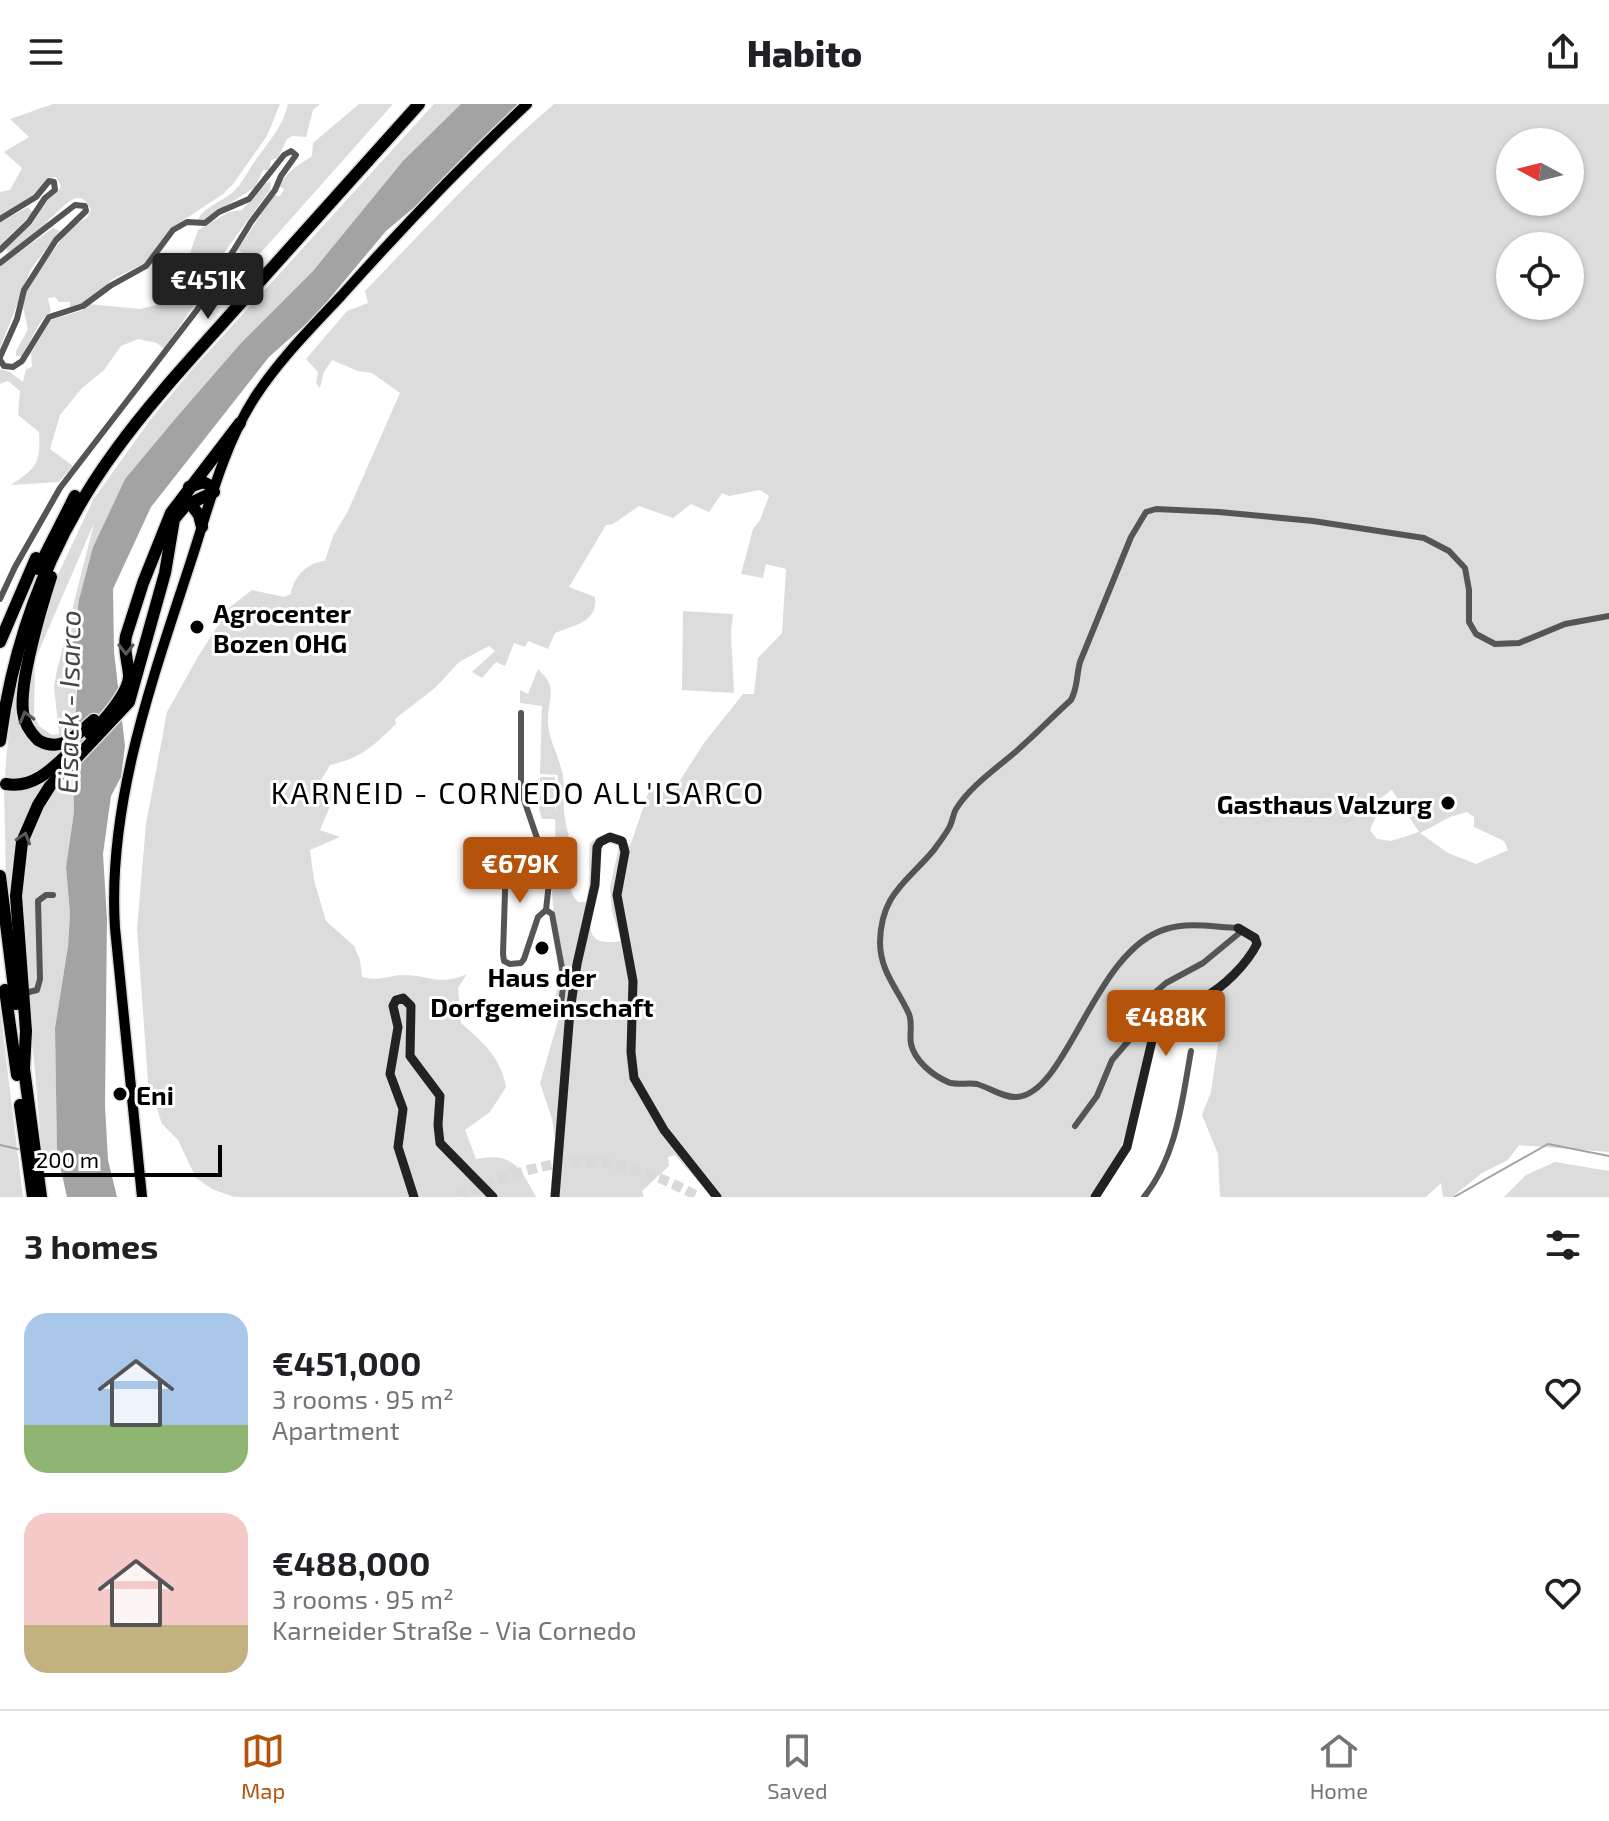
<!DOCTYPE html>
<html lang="en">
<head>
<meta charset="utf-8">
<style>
	:root { --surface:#fff; --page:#f2f2f2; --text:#202124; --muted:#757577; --line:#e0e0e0; --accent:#b45309 }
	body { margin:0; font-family:"Exo 2",sans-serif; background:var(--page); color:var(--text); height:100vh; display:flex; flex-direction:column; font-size:30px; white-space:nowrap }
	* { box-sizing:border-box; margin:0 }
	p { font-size:26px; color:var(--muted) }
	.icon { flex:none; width:44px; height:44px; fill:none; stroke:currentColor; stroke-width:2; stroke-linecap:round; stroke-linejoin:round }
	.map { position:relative; height:1093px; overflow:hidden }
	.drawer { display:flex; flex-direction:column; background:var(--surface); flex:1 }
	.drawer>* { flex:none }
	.needle { width:52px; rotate:277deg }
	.controls { position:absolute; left:1496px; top:24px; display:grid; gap:16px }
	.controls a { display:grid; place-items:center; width:88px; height:88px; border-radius:50%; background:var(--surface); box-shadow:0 2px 6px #0004; font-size:40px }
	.scale { position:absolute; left:24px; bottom:20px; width:198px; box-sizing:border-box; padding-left:8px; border:4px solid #000; border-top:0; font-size:22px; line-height:28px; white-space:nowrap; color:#000; -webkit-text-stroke:6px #fff; paint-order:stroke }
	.price { position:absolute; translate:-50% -68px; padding:0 18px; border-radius:8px; background:var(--accent); color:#fff; font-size:26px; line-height:52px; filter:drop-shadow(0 2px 4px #0008) }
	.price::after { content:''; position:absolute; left:50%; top:48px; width:24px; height:18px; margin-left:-12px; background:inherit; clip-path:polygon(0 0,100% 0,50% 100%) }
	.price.on { background:#222; color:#fff }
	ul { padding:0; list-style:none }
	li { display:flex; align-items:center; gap:24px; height:200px; padding:0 24px }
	li span { display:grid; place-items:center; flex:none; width:224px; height:160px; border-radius:24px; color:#555 }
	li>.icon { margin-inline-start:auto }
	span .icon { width:96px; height:96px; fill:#fffc; stroke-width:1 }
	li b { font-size:34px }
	h2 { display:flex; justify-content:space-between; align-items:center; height:96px; padding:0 24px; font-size:34px }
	header { display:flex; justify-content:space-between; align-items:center; height:104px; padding:0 24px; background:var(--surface); font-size:36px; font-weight:800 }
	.tabs { display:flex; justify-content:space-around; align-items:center; height:112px; border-top:2px solid var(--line); background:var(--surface); font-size:22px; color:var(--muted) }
	.tabs a { display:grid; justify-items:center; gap:4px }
	.tabs .on { color:var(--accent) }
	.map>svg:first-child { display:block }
	.green { fill:#dcdcdc; fill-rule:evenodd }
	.water { fill:#a3a3a3 }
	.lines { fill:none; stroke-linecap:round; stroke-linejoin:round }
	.stream { stroke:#a3a3a3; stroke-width:2 }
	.primary-tunnel { stroke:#d9d9d9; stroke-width:10; stroke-dasharray:10 5; stroke-linecap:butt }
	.primary-casing { stroke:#dbdbdb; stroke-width:13 }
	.highway-casing { stroke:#dbdbdb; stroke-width:15 }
	.street { stroke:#555; stroke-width:6 }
	.secondary { stroke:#222; stroke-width:9 }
	.primary { stroke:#000; stroke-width:10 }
	.highway { stroke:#000; stroke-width:12 }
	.oneway { stroke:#595959 }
	.poi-dot { fill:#000; stroke:#fff; stroke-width:3 }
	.labels { text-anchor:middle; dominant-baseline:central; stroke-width:6; stroke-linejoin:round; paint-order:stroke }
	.poi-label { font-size:26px; font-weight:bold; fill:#000; stroke:#fff; text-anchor:start }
	.water-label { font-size:28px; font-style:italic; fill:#444; stroke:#fff }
	.quarter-label { font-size:30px; letter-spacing:2px; fill:#000; stroke:#fff }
</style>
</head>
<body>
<header><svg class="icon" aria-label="menu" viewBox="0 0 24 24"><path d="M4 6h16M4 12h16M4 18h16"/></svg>Habito<svg class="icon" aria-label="share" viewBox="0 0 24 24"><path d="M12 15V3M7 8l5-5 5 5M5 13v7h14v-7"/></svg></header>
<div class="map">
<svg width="1609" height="1093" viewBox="0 0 1609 1093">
	<rect width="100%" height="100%" fill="#fff"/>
	<g class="green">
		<path d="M53 0H280L267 32 233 80 223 90 170 125 143 160 113 175 81 201 70 204V198H59L55 193 48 194 51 208C39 214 30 240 22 252H16V247L28 225 23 203 27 185 69 124 87 114 91 105C88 100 84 93 77 94 66 95 40 127 30 135 23 140 15 144 8 148L5 144 32 120 48 95 57 89 61 82 56 73 47 74 34 91 0 113V88L10 86 22 64 4 48 29 33 10 15Z"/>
		<path d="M288 0H320L313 6 306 33 292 32 287 35 278 54 271 56 269 66H263L255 83 203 117 198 116C203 102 226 97 236 85 244 76 250 64 257 54 270 36 283 22 288 0Z"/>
		<path d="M359 0H393L210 206 206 202 242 149 238 145 274 91 280 92 284 85 279 82C290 64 297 63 312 52L313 39Z"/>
		<path d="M434 0H462L313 167 241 239 125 375 93 443 74 571 78 603 75 629 63 637 43 635 29 619 27 587 54 479 93 396 150 316 190 268ZM94 419 57 566 54 582 59 630 52 631 39 622 34 611 35 556Z"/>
		<path d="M554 0H1609V1048L1519 1041 1508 1056 1482 1069 1452 1093H1443L1441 1079 1426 1093H1220L1218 1050 1202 1011 1211 988 1221 918 1172 916 1151 947 1113 1070 1093 1093H712L675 1051 668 1053 669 1062 642 1087 644 1093H550L555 1035 552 1015 540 979 560 910 554 900 559 875 552 789 556 754 555 715H542L538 701 542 683 540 681V673H555V711L558 671 540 670 542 602 520 599V586L528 590 538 565C559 585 548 591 548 616 548 634 557 648 561 664 566 678 563 693 564 707 565 718 568 728 570 738 573 758 562 781 578 798H586C591 778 588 760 590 739 605 727 618 725 630 742L650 684 667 688 679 678 704 639 743 590H754L758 554 782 529 786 465 766 460 763 474 741 470 753 425 760 416 769 392 760 386 729 392 722 389 709 408 691 400 673 414 639 402 613 420 606 421 569 483 595 493C598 518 575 521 555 529L548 545 528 537 525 543 514 539 505 562 496 558 482 574 472 568 495 547 489 542 459 558 436 583 395 615 396 620C373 642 362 654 330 661L320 678 337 686 320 726 340 733 310 746 314 776 326 817 354 842 360 856 362 873C383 878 386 871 405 871 432 872 440 882 467 870L458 884 461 919C483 938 501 954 506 983L490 1008 465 1026 476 1055C514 1048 520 1064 536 1093H234L212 1085 196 1074 178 1036 162 1020 148 977 137 825 146 720 167 608 199 551 230 503 252 486 284 493 291 490C293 473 308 458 325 457L333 432 348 407 400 289 372 269 358 267 332 256 324 268 320 284 316 279 318 268 306 255 347 207 368 199 365 187C427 123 486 58 554 0ZM1510 38H1570V98H1510ZM1510 142H1570V202H1510ZM1392 686 1419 728 1391 737 1377 735 1370 726 1377 710 1375 698ZM1467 708 1474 713V723L1504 737 1508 746 1476 760 1448 749 1420 729 1450 713ZM608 739 619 742 610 784 612 807 621 837C573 845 595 807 599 781 601 768 600 755 602 742Z"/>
		<path d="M271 78 270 86 217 158 215 170 164 245 157 239 138 235 121 242 104 266 82 284 60 311 50 345 73 362 59 378 11 381C36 364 41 360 39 328L18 311 20 287 8 277 0 280V265L10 268 23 278 26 265 32 263 31 249 51 216 83 206 89 200 140 205 174 197 198 126 229 108 242 106 266 79Z"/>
		<polygon points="28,103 33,109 0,141 0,118"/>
		<polygon points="53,124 60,127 31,165 0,244 0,162"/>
		<polygon points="683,507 733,510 731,529 734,589 682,586"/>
		<path d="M27 535 21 576 28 631 68 642C47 664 35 674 5 676 7 628 15 582 27 535Z"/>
		<polygon points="79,656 73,689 74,708 66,763 70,810 68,842 55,924 57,1048 42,1051 20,792 27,737 52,686"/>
		<polygon points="60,662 29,710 12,821 6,772 4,684"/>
		<polygon points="0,904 23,1093 0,1093"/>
		<polygon points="1555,1058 1609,1067 1609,1093 1504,1093 1526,1071"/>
	</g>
	<polygon class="water" points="461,0 520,0 423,96 386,127 315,212 269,253 151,403 113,485 114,548 125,642 121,673 111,692 103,750 107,815 105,1002 108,1056 117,1093 67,1093 57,1048 55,924 68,842 70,810 66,763 74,708 73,676 79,656 75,629 77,585 72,548 79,496 93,443 125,375 176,314 241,239 313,167 403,57"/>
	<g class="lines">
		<g class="stream">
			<polyline points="0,1041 22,1046"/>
			<polyline points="40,1050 57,1054"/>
			<polyline points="1454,1093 1548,1040 1609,1052"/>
		</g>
		<path class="primary-tunnel" d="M457 1093C551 1051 605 1042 699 1093"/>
		<g class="primary-casing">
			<path id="primary" d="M142 1093 115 824C107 699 153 574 191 457 209 402 223 343 255 293 279 256 311 224 341 192 401 125 462 61 527 0"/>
		</g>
		<g class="highway-casing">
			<g id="highway">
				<polyline points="190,399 199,411 202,423"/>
				<polyline points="38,465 75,392"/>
				<path d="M51 473C41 504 19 578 23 608 24 619 30 628 38 636 62 650 77 630 94 616"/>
				<polyline points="0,538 36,454"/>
				<path d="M90 630C102 619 130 588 129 571 128 557 123 547 126 532L143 479 171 409 240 319"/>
				<path d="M0 637C14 531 52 433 115 347 154 293 201 244 245 194 303 130 361 65 419 0"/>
				<path d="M6 680C34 685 54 663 73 645"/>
				<polyline points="0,772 16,900"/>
				<polyline points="5,886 17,971"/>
				<polyline points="23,957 41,1093"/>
				<polyline points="24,964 26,927 16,792 22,738 38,701 50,682 129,598 165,469 174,415 185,402 214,388 209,381 203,378 189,383"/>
				<polyline points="20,1001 33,1093"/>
			</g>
		</g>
		<g class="street">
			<polyline points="0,115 36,93 49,77 54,78 55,86 45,94 29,118 0,146"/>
			<polyline points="0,159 75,101 85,102 86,107 56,136 24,186 17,215 0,253"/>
			<polyline points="0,256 4,262 13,263 22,257 49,213 83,202 110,182 146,162 173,126 187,118 205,119 219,108 249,95 284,51 291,47 296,51 281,72 275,86 251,118 197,206 60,384 15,463 0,495"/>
			<polyline points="521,609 521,687 537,734 543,741 551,761 546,806 552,810 564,875 561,900 566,908 570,907"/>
			<polyline points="472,764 490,756 506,757 503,850 504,857 510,860 521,859 524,855 538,813 546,806"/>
			<path d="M1238 824C1213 823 1190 818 1166 825 1094 846 1068 989 1017 993 1004 994 990 984 977 980 968 978 956 982 948 978 932 971 915 957 911 940 909 930 913 920 909 910 898 885 880 868 880 838 881 790 906 779 933 747 939 739 946 730 950 722 953 716 953 710 956 705 970 683 994 666 1013 650 1033 633 1051 614 1071 596 1078 583 1076 573 1080 558L1131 433 1146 408 1156 405 1219 408 1313 417 1424 434 1449 447 1465 464 1469 486V518L1476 530 1495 540 1519 539 1565 520 1609 512"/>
			<polyline points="29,888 37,886 40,875 38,797 46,791 53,791"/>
			<polyline points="1075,1022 1097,992 1112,956 1131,934 1150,893 1166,879 1203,859 1243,826"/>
			<path d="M1144 1093C1177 1052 1182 997 1191 947"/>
		</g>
		<g class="secondary">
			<polyline points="414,1093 398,1043 403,1005 390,970 398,923 393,902 396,896 403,894 411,902 410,952 440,992 438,1021 440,1039 493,1093"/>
			<polyline points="555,1093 570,907 577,860 595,781 597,743 600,738 610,733 622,737 625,748 617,791 633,877 631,948 634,974 664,1026 717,1093"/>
			<path d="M1095 1093 1127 1043 1155 924C1164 906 1187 903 1203 894 1224 883 1246 861 1257 840L1255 834 1238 824"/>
		</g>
		<use href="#primary" class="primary"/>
		<use href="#highway" class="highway"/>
	</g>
	<defs><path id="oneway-chevron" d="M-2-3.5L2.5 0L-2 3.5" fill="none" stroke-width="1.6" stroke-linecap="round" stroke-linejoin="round" transform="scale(2)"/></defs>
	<g class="oneway">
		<use href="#oneway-chevron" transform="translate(126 545) rotate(90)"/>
		<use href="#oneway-chevron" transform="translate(26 613) rotate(-105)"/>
		<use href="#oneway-chevron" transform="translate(24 734) rotate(-73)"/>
	</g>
	<g class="poi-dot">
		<circle cx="197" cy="523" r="8"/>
		<circle cx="1448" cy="699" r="8"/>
		<circle cx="542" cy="844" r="8"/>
		<circle cx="120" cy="990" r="8"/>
	</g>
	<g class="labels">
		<g class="poi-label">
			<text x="213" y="508">Agrocenter<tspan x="213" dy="30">Bozen OHG</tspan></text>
			<text x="1432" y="699" text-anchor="end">Gasthaus Valzurg</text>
			<text x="542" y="872" text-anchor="middle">Haus der<tspan x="542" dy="30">Dorfgemeinschaft</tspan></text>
			<text x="136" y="990">Eni</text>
		</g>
		<g class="water-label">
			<text transform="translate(68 598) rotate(-89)">Eisack - Isarco</text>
		</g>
		<g class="quarter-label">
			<text x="518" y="688">KARNEID - CORNEDO ALL'ISARCO</text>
		</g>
	</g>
</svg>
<div class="controls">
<a><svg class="needle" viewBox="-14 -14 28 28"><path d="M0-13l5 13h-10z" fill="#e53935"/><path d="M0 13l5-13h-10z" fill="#757577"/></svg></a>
<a><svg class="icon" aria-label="locate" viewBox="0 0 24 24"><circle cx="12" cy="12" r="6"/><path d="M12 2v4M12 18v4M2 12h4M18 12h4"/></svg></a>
</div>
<div class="scale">200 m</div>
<b class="price on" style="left:208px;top:217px">€451K</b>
<b class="price" style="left:520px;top:801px">€679K</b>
<b class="price" style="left:1166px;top:954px">€488K</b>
</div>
<section class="drawer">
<h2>3 homes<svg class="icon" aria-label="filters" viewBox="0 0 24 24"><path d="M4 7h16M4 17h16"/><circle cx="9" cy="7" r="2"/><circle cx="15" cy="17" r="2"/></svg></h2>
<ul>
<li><span style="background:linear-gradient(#a9c7e8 70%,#8fb573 0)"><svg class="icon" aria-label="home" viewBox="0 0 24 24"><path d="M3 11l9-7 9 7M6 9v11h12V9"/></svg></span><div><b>€451,000</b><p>3 rooms · 95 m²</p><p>Apartment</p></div><svg class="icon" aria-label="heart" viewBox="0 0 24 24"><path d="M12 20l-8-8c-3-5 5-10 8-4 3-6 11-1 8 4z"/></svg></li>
<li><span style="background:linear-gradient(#f6c9c9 70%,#c2b280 0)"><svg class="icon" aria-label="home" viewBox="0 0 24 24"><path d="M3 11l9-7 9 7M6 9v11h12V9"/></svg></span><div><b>€488,000</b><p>3 rooms · 95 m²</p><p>Karneider Straße - Via Cornedo</p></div><svg class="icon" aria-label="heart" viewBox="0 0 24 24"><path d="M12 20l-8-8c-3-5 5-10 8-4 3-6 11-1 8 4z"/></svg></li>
</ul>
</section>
<nav class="tabs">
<a class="on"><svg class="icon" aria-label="map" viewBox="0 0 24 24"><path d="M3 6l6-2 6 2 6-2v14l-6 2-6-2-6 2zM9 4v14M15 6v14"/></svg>Map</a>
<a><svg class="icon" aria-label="saved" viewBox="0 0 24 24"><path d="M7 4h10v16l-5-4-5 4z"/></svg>Saved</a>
<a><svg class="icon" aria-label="home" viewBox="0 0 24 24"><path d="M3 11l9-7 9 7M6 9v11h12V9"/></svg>Home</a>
</nav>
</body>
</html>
